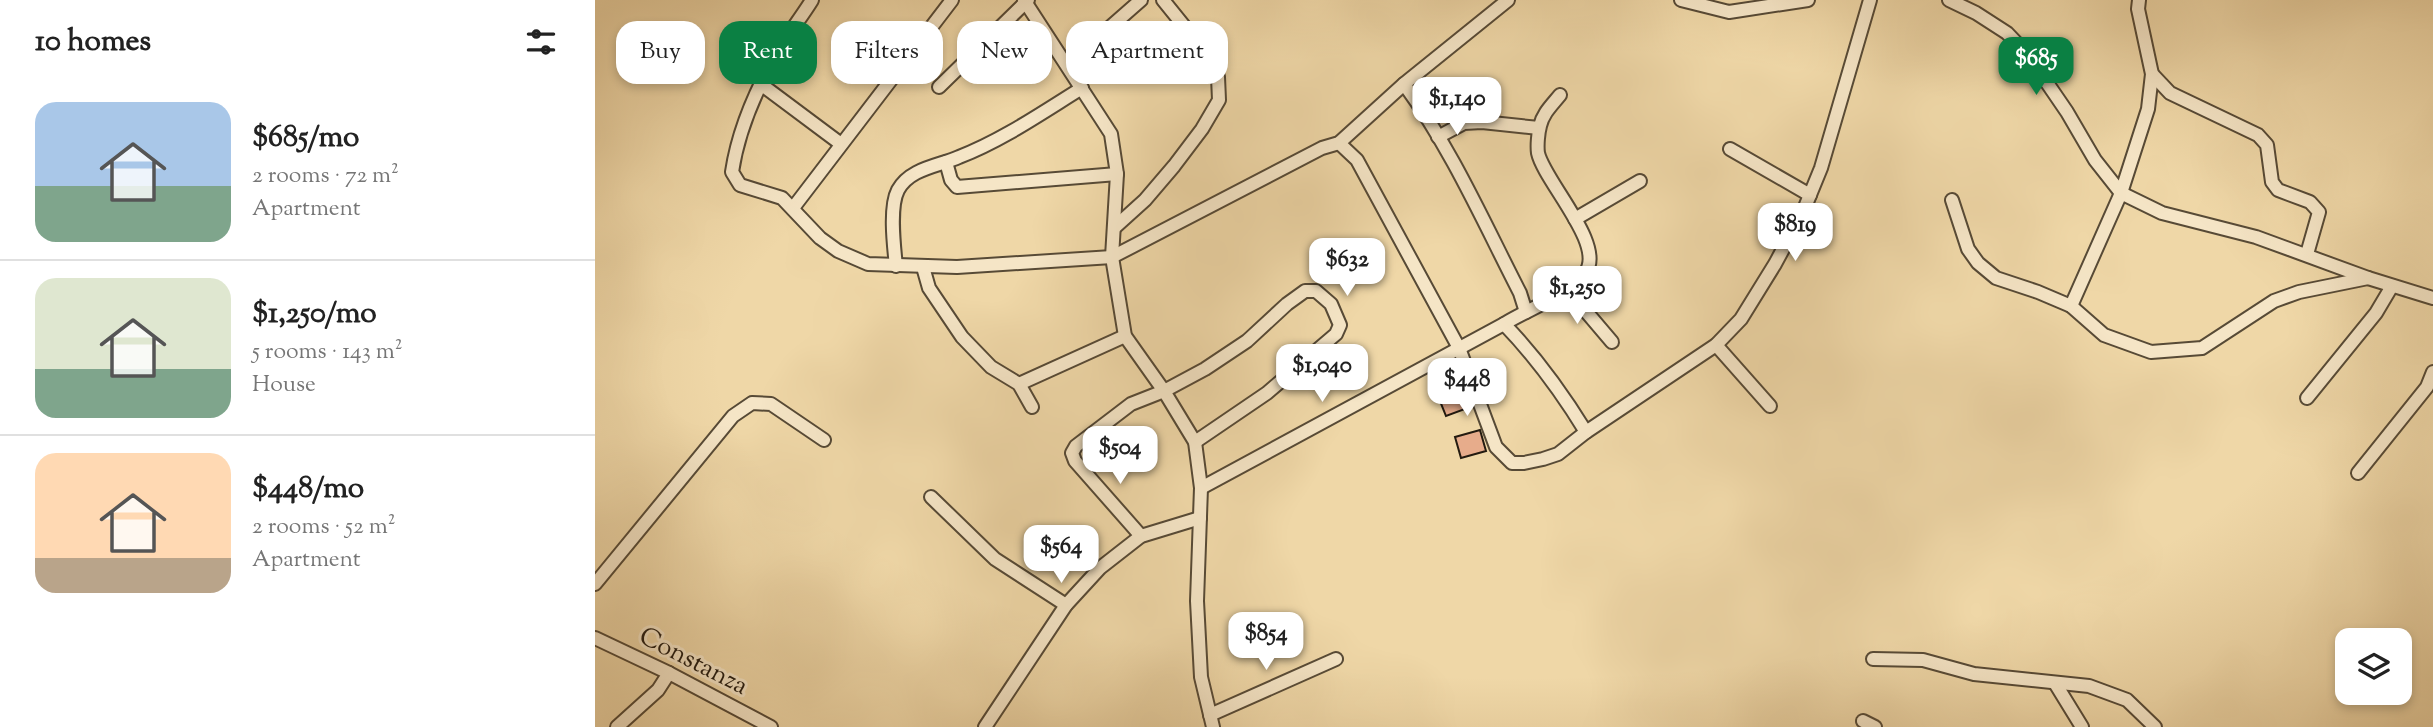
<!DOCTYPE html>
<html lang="en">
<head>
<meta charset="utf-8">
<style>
	:root { --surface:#fff; --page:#f6f6f6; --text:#222; --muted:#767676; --line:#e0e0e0; --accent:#0b8043 }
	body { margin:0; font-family:"Sorts Mill Goudy",serif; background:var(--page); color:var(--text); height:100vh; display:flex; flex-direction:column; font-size:26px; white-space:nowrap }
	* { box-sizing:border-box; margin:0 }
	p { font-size:23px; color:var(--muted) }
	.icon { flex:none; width:38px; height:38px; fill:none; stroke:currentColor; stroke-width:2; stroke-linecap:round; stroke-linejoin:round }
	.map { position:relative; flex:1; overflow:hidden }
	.side { display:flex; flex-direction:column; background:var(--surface); width:595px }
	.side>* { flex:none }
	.hud { position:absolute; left:21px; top:21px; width:665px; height:63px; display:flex; gap:14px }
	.fabs { position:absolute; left:1740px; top:628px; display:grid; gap:14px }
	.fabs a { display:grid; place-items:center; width:77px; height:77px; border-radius:14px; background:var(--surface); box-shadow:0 4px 10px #0003; font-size:35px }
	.price { position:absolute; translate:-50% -60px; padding:0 16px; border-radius:14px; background:#fff; color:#222; font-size:23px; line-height:46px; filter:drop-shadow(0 2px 4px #0008) }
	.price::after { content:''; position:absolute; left:50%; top:42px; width:21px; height:16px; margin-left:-10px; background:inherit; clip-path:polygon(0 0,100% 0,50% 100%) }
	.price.active { background:var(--accent); color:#fff }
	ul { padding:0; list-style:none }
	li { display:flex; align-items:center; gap:21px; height:175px; padding:0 35px }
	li+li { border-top:2px solid var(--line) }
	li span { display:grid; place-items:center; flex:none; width:196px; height:140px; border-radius:21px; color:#555 }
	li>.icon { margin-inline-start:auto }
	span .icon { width:84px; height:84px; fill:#fffc; stroke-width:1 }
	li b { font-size:30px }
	h2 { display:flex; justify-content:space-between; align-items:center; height:84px; padding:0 35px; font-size:30px }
	.chip { padding:0 24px; border-radius:21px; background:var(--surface); box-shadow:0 4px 10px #0003; font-size:24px; line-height:63px }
	.chip.active { background:var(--accent); color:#fff }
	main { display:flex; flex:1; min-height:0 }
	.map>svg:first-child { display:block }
	.building { fill:#e7ac8b; stroke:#241b10; stroke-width:2 }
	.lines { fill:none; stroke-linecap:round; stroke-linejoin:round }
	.street-casing { stroke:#574a36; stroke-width:16 }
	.street { stroke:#f5e5c6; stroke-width:12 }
	.labels { text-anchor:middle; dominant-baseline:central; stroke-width:6; stroke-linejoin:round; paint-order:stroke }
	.street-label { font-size:26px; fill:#241b10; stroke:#f5e5c6 }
</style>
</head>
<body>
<main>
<section class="side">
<h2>10 homes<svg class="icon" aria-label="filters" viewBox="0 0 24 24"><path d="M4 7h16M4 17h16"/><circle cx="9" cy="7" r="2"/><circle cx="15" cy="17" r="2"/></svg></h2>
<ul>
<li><span style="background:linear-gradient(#a9c7e8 60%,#7fa58c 0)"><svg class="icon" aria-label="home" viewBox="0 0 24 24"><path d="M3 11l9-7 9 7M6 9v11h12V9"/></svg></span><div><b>$685/mo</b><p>2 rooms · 72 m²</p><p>Apartment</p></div></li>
<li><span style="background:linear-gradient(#dfe7d0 65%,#7fa58c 0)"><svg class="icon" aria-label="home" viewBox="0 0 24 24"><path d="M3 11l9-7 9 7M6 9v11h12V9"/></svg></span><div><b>$1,250/mo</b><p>5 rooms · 143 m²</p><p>House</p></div></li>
<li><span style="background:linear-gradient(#ffd9b3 75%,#b9a48a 0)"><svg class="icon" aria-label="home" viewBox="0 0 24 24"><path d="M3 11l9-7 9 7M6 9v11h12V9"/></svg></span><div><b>$448/mo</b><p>2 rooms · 52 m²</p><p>Apartment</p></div></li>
</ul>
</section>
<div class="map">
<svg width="1838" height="727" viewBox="0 0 1838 727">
	<rect width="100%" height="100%" fill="#efd7a7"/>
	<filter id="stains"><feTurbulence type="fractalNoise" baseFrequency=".00286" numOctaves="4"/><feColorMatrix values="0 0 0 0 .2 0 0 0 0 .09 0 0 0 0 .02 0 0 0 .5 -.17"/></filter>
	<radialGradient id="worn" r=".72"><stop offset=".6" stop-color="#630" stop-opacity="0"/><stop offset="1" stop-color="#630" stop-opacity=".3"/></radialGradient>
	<g class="building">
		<polygon points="863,389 870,409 851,416 843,396"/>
		<polygon points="885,430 891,451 866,458 860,437"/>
	</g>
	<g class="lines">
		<g class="street-casing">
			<g id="street">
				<path d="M217 0C206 18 191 36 181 55 161 90 143 132 137 172L145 185 187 198 225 238 243 251 273 264 362 267 517 257 727 148 744 143 809 84C856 148 889 223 925 293L931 312"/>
				<polyline points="429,0 516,134 522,174 517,257 530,336 569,391 600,442 606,488 602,601 606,677 618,727"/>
				<polyline points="1086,0 1134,12 1213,0"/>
				<polyline points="1354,0 1381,13 1412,33 1433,55 1472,112 1500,160 1526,193 1567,213 1661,237 1773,278 1838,298"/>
				<polyline points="472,65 546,0"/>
				<polyline points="1557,74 1575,93 1663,135 1672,145 1677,182 1683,190 1715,202 1724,212 1712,254"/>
				<polyline points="809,84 913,0"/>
				<polyline points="167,85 246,144"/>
				<polyline points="344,87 433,0"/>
				<path d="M965 95C957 105 948 113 945 126 943 133 942 146 943 153 949 181 1012 246 990 273 973 295 933 309 909 324 941 357 967 393 991 432"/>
				<polyline points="843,137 869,123 887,122 944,128"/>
				<polyline points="744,143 762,160 864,348 901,447 917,463 929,463 948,459 963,454 991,432 1121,345 1146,319 1180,264 1208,212 1226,168 1275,0"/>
				<polyline points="1135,149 1215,195"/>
				<polyline points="351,162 356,180 362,187 522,174"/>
				<polyline points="1357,200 1373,249 1383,263 1401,278 1443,292 1476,306 1509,335 1556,352 1607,348 1679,301 1704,292 1773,278"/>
				<polyline points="198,208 357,0"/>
				<polyline points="980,219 1045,181"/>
				<polyline points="519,228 550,200 579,166 607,129 624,100 623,77 610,52 568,0"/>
				<path d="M301 266C299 247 294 207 303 190 315 168 344 166 364 157 408 140 448 112 487 88"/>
				<polyline points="328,267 334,288 367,337 396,367 424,384 437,407"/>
				<polyline points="972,289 1017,342"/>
				<polyline points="1476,306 1526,193 1553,109 1557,74 1543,9 1544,0"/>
				<polyline points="1121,345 1175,406"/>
				<polyline points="424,384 530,336"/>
				<polyline points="1712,398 1781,313 1797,286"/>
				<polyline points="1763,473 1832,387 1838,372"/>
				<polyline points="606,488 909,324"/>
				<polyline points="336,497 400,559 471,605"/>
				<polyline points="546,536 480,461 477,453 481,446 536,404 569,391 610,369 652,341 692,304 710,291 721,291 736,304 745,325 741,334 672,393 600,442"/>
				<polyline points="0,584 138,416 157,403 176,404 229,440"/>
				<polyline points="0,638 74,673 176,727"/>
				<polyline points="1278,659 1328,660 1379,674 1494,686 1532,700 1560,727"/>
				<polyline points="1460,683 1487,727"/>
				<polyline points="615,715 741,659"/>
				<polyline points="1268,721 1280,727"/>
				<polyline points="22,727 63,690 74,673"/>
				<polyline points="390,727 471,605 505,568 546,536 605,518"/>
			</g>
		</g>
		<use href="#street" class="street"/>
	</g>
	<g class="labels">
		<g class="street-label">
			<text transform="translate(98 662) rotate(27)">Constanza</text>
		</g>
	</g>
	<rect width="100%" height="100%" filter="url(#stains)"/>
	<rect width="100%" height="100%" fill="url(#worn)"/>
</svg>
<div class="fabs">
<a><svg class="icon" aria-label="layers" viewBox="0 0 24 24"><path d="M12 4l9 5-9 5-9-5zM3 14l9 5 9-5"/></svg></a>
</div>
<b class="price active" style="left:1441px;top:97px">$685</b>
<b class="price" style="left:862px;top:137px">$1,140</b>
<b class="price" style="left:1200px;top:263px">$819</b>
<b class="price" style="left:752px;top:298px">$632</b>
<b class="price" style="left:982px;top:326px">$1,250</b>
<b class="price" style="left:727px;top:404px">$1,040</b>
<b class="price" style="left:872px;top:418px">$448</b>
<b class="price" style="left:525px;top:486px">$504</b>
<b class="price" style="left:466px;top:585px">$564</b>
<b class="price" style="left:671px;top:672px">$854</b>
<div class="hud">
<a class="chip">Buy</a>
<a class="chip active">Rent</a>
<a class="chip">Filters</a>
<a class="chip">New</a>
<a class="chip">Apartment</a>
</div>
</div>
</main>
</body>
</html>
